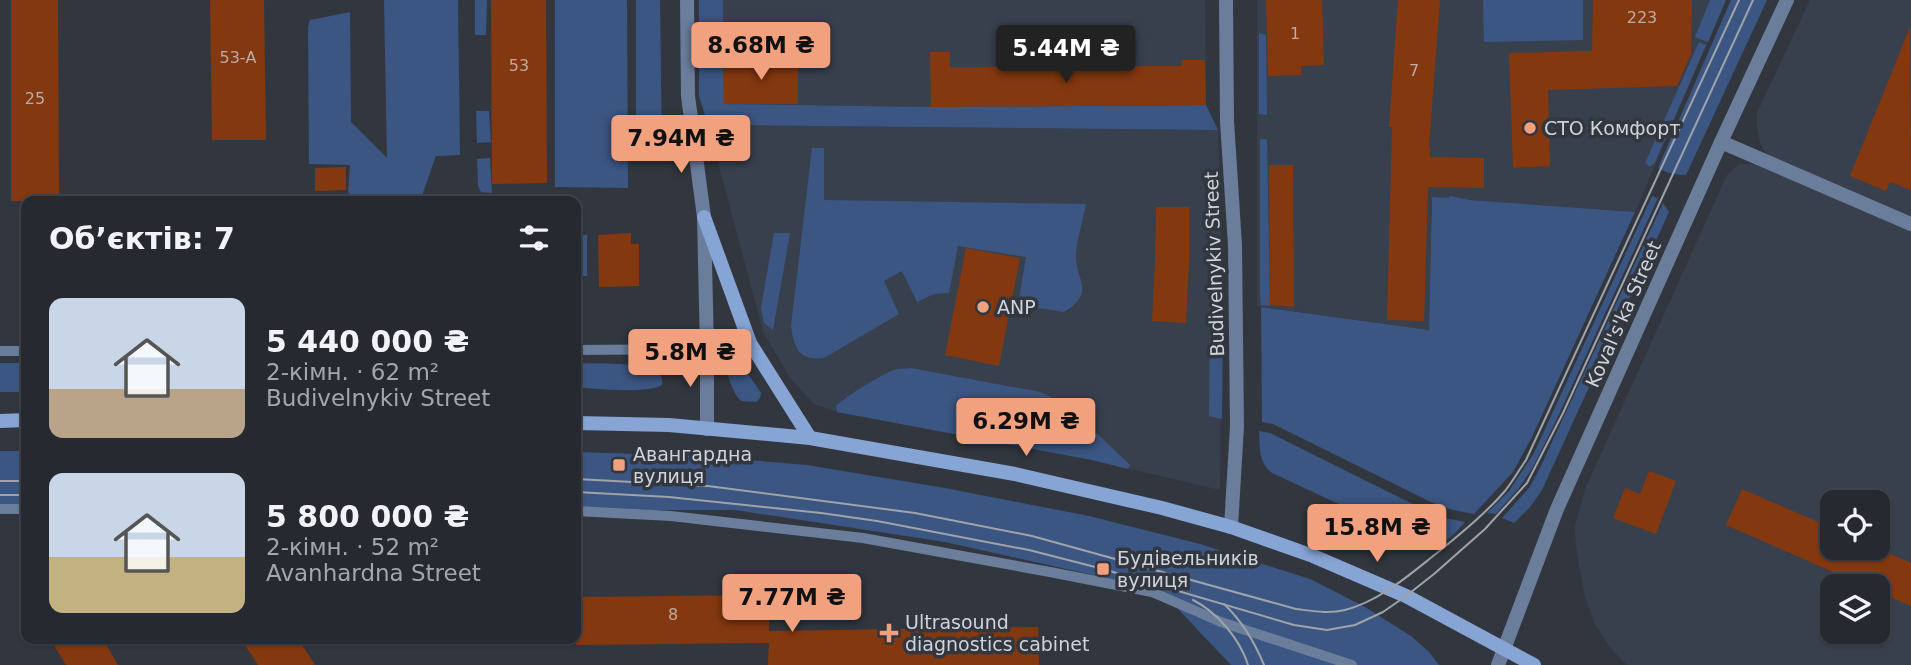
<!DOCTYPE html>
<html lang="uk">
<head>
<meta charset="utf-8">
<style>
	:root { --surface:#26292f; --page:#32353b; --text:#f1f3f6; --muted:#a4a6aa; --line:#42454b; --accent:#f1a17d }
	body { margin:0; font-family:"DejaVu Sans",sans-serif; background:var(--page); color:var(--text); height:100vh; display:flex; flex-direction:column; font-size:26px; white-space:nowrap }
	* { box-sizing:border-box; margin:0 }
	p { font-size:23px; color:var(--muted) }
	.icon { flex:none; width:38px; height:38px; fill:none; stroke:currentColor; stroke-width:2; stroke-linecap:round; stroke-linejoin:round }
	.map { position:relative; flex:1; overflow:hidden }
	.sheet { position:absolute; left:21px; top:196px; width:560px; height:448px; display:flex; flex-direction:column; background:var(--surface); border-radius:14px; box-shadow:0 2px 5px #0004,0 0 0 2px var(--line) }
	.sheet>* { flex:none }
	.buttons { position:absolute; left:1820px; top:490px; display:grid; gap:14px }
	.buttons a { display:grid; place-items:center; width:70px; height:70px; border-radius:14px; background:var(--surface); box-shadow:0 2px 5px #0004,0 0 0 2px var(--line); font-size:35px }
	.price { position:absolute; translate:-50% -60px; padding:0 16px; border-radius:7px; background:var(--accent); color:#111; font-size:23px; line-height:46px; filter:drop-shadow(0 2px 4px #0008) }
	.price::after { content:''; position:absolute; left:50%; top:42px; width:21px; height:16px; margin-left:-10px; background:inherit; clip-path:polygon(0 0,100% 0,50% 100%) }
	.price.on { background:#222; color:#fff }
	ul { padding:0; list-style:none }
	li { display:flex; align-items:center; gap:21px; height:175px; padding:0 28px }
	li span { display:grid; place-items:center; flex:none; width:196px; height:140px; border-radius:14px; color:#555 }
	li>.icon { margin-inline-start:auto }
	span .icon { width:84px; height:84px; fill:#fffc; stroke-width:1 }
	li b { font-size:30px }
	h2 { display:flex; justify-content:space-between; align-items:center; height:84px; padding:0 28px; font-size:30px }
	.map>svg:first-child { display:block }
	.built { fill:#38404e; fill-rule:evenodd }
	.green { fill:#3b5682 }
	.building { fill:#84380f }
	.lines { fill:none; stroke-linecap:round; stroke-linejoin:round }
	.service { stroke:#6a7d9b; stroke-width:10 }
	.minor { stroke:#6a7d9b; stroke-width:14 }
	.tertiary { stroke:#6a7d9b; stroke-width:14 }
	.secondary { stroke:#86a4d4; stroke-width:14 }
	.tram { stroke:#a0a3aa; stroke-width:2 }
	.poi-dot { fill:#f1a17d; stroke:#32373f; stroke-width:2.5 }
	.labels { text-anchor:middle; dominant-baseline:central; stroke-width:7; stroke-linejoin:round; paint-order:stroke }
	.number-label { font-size:16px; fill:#bdaca6 }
	.poi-label { font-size:19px; fill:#d0d3d9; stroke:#32373f; text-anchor:start }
	.street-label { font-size:19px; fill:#d0d3d9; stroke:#32373f }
</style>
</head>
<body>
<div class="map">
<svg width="1911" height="665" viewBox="0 0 1911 665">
	<rect width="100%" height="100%" fill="#32373f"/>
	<g class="built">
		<polygon points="723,0 1205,0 1206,105 931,107 724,104"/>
		<polygon points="1257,0 1726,0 1635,212 1432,197 1429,330 1257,306"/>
		<path d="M1810 0H1911V665H1627L1611 649 1595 624 1585 597 1579 566 1576 546 1575 526 1586 487 1727 175 1739 164H1753L1766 168 1771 157 1763 149 1759 139 1757 127V113ZM1832 502H1878V548H1832ZM1832 586H1878V632H1832Z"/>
		<polygon points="708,125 1218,130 1222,271 1220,490 1092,460 837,412 814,404 790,378 763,331"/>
	</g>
	<g class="green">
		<polygon points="384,0 458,0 460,155 436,156 420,201 357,201 348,192 350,165 309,164 308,27 310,20 350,12 351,122 387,158"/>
		<polygon points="475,0 487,0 486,35 475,35"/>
		<polygon points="555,0 627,0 628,188 555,187"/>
		<polygon points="636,0 660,0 662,155 636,156"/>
		<polygon points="699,0 723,0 724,104 931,107 1206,105 1218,130 708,125 699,96"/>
		<polygon points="1483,0 1583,0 1583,40 1484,42"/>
		<polygon points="1710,0 1726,0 1708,42 1695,37"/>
		<path d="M1731 0H1767L1686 175C1676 175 1667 173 1658 168Z"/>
		<polygon points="1259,33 1266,35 1267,115 1259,114"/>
		<polygon points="1699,42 1706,45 1655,162 1650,167 1645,163"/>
		<polygon points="476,111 489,111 491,142 477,143"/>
		<polygon points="1260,139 1267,139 1270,306 1261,305 1260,297"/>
		<path d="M812 148H824V200L1086 204C1083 220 1077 238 1076 254 1075 281 1097 291 1064 312L1018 305 1026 257 958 246 949 293 934 294 917 302 902 271 884 281 899 314 824 358C799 361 794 348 791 326Z"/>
		<polygon points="490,158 492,193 481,192 478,186 477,159"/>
		<polygon points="1450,196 1470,200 1635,212 1532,437 1513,472 1474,514 1443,508 1273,424 1262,422 1261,307 1429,330 1432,197 1449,198"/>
		<polygon points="1652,196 1658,198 1555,423 1533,467 1519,488 1496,514 1487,513 1509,491 1534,453"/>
		<polygon points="1663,203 1669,212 1542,490 1530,507 1514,523 1502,518 1529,488 1539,470"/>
		<polygon points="774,233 790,233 773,330 764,323 761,308"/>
		<rect x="576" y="235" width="11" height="41"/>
		<polygon points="1210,269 1222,271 1222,311 1209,310"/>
		<polygon points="1210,317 1223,317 1222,419 1209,416"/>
		<path d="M727 348C736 356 753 381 761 393L760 398 756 402 741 401C730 390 722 362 727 348Z"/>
		<rect x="0" y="363" width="26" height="29"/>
		<path d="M576 363C593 364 643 362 656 371 661 375 663 379 662 385 648 394 594 389 576 387Z"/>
		<path d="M911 368 1040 392C1073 406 1098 435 1124 459L1130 465 1128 469 1092 460 837 412 836 406C846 396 881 375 894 370 900 368 906 369 911 368Z"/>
		<path d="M1259 431 1270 433 1439 517 1465 522C1455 533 1444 548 1427 545L1272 473C1258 462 1260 448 1259 431Z"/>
		<rect x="0" y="451" width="26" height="57"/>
		<polygon points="576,452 702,456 807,465 945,488 1089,516 1200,544 1310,579 1365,607 1411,636 1429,652 1439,665 1231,665 1160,590 945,542 735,510 576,510"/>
	</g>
	<g class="building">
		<polygon points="11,0 58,0 59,201 11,201"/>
		<polygon points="210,0 264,0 266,140 212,140"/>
		<polygon points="491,0 546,0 547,183 492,184"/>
		<polygon points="1266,0 1322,0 1324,65 1301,66 1302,75 1268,76"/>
		<polygon points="1398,0 1440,0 1429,147 1430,147 1430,157 1484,158 1484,188 1428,187 1424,321 1387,320 1392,127 1389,127"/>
		<polygon points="1593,0 1692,0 1691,54 1677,86 1548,90 1550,166 1513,168 1509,53 1592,51"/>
		<polygon points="1910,27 1911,190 1890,182 1886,191 1850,176"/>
		<polygon points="930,52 950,52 950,67 1181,66 1182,60 1205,60 1206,105 931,107"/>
		<rect x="724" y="60" width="74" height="44"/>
		<polygon points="1269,165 1293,165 1294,307 1270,305"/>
		<polygon points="346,167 346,190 315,191 315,168"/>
		<polygon points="1156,207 1189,207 1189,260 1186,323 1152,321 1155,262"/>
		<polygon points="631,233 631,244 639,244 639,286 599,287 598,235"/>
		<polygon points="966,248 1020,258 999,366 945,355"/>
		<polygon points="1649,471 1676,481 1656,534 1613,518 1625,488 1640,494"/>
		<polygon points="1742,489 1832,528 1832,548 1877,548 1911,563 1911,606 1878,592 1878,586 1865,586 1726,525"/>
		<polygon points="769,595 769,631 1038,627 1039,665 768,665 769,643 576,645 576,597"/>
		<polygon points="50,639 103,639 118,665 66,665"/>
		<polygon points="241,639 298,639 315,665 258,665"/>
	</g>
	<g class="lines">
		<g class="service">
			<polyline points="576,350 707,349"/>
			<polyline points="0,351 26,351"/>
			<polyline points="0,509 26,509"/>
			<polyline points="576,511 671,516 863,538 1050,572 1152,592 1221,622 1352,665"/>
		</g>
		<g class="minor">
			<polyline points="1226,0 1227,121 1235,245 1237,426 1231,527"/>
			<polyline points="1721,142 1911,224"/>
		</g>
		<g class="tertiary">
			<polyline points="687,0 688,96 704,217 707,349 707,429"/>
			<polyline points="1498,665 1557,509 1721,142 1787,0"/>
		</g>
		<g class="secondary">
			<polyline points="704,217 750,343 810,438"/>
			<polyline points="0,421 26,420"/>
			<polyline points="576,423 669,425 810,438 1015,474 1162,508 1231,527 1313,556 1406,596 1534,665"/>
		</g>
		<g class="tram">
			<path d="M576 479 708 486 915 513 1032 536 1296 609C1313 611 1329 614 1345 610 1380 601 1409 575 1437 553 1460 534 1485 514 1505 491 1513 481 1519 470 1526 460L1739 0"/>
			<polyline points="0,481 26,481"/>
			<polyline points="576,492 669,497 821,513 877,521 1029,550 1103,569 1294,625 1327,630 1355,625 1383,612 1406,596 1434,574 1485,529 1527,483 1563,413 1753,0"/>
			<polyline points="0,495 26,495"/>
			<path d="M1193 600C1217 612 1240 639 1248 665"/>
			<path d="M1224 604C1241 620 1255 643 1264 665"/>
		</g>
	</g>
	<g class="poi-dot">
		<circle cx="1530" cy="128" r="7"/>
		<circle cx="983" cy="307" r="7"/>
		<rect x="612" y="458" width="14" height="14" rx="3.5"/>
		<rect x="1096" y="562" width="14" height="14" rx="3.5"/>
		<path d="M885.5 622.5h7v7h7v7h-7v7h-7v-7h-7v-7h7z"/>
	</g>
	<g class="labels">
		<g class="number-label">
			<text x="1642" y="17">223</text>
			<text x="1295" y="33">1</text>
			<text x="238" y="57">53-А</text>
			<text x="519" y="65">53</text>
			<text x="1414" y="70">7</text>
			<text x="35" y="98">25</text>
			<text x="673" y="614">8</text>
		</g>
		<g class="poi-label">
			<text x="1544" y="128">СТО Комфорт</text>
			<text x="997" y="307">ANP</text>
			<text x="633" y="454">Авангардна<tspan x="633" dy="22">вулиця</tspan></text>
			<text x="1117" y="558">Будівельників<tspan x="1117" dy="22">вулиця</tspan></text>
			<text x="905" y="622">Ultrasound<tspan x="905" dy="22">diagnostics cabinet</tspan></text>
		</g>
		<g class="street-label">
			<text transform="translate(1214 264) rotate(-92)">Budivelnykiv Street</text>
			<text transform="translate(1623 314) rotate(-66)">Koval's'ka Street</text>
		</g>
	</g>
</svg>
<div class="buttons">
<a><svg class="icon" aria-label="locate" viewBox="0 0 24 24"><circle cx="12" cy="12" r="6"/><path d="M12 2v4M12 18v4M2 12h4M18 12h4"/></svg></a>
<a><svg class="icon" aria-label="layers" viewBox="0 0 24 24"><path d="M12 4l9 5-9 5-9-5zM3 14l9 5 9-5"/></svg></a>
</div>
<b class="price" style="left:761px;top:82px">8.68M ₴</b>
<b class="price on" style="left:1066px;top:85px">5.44M ₴</b>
<b class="price" style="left:681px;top:175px">7.94M ₴</b>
<b class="price" style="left:690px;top:389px">5.8M ₴</b>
<b class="price" style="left:1026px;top:458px">6.29M ₴</b>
<b class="price" style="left:1377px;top:564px">15.8M ₴</b>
<b class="price" style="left:792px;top:634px">7.77M ₴</b>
<section class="sheet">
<h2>Об’єктів: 7<svg class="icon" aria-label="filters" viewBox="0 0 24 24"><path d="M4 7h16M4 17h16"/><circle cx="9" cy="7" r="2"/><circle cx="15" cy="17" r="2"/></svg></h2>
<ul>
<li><span style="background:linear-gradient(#c9d6e8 65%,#b9a48a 0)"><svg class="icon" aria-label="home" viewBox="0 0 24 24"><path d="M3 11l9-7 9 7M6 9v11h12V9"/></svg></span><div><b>5 440 000 ₴</b><p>2-кімн. · 62 m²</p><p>Budivelnykiv Street</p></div></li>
<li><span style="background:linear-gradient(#c9d6e8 60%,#c2b280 0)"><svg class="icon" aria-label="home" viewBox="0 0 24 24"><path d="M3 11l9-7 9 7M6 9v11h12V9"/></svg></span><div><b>5 800 000 ₴</b><p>2-кімн. · 52 m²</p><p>Avanhardna Street</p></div></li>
</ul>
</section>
</div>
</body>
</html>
